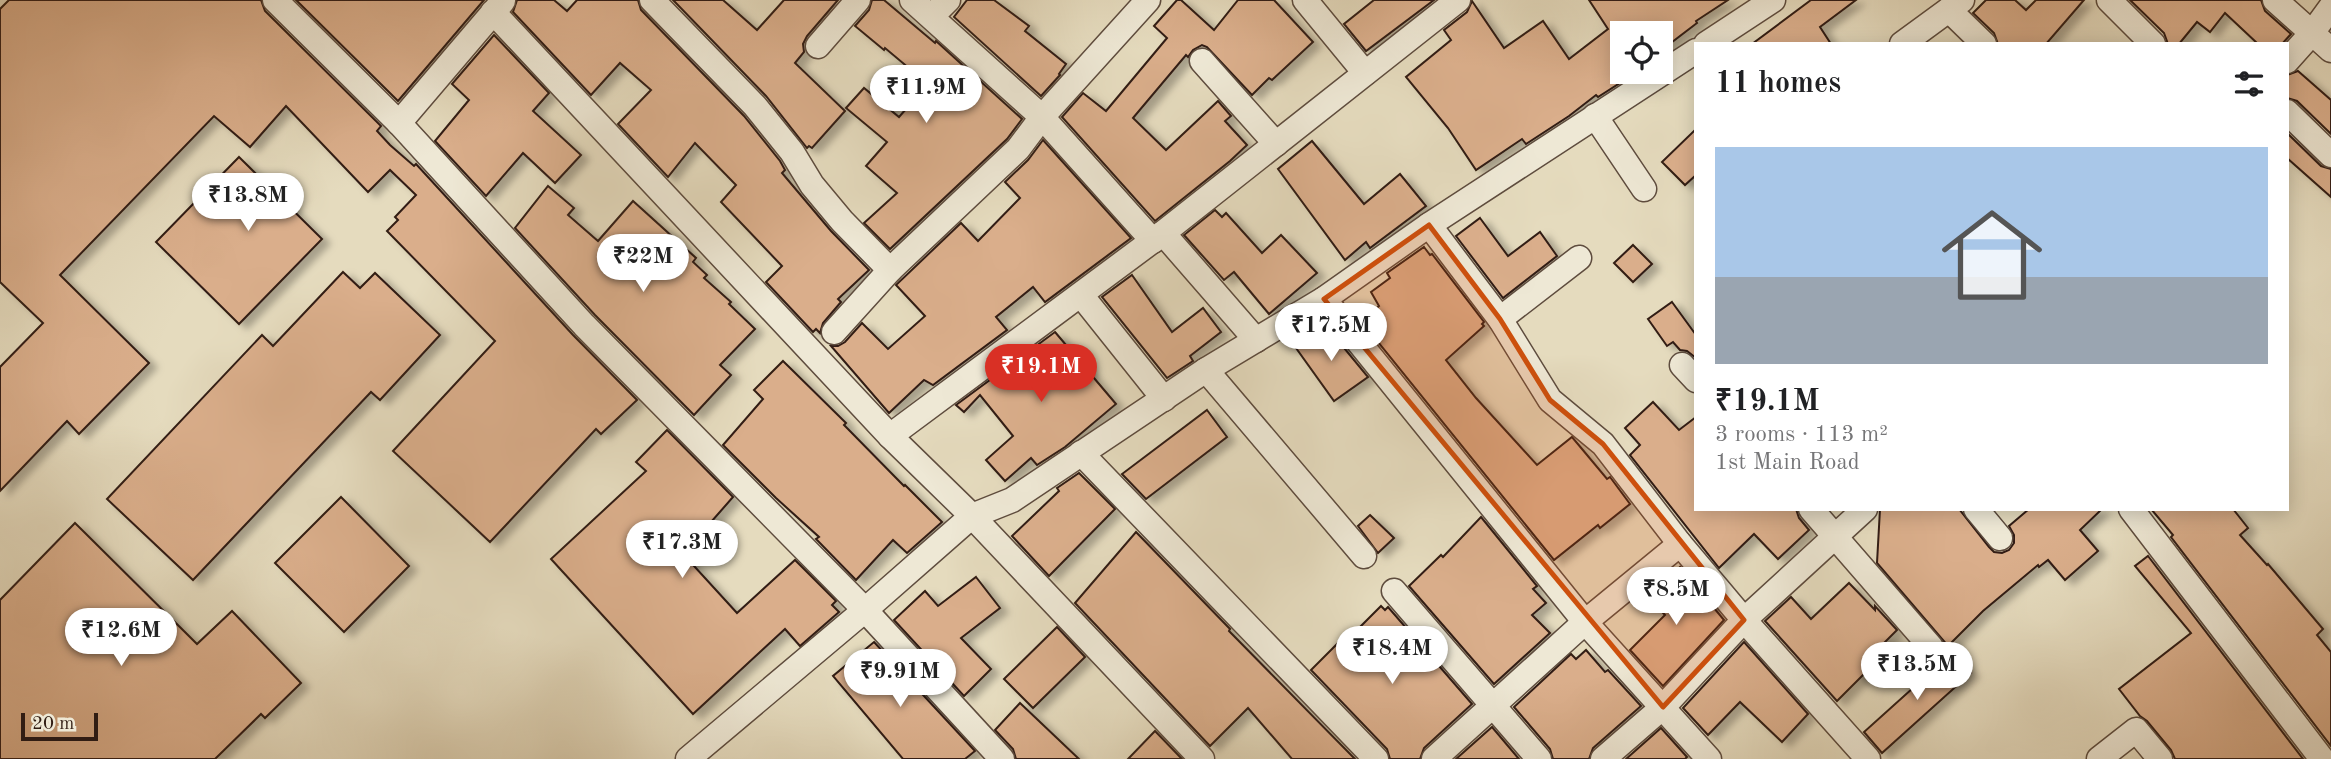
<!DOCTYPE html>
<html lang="en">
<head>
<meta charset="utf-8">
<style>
	:root { --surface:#fff; --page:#f6f6f6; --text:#202124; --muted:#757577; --accent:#d93025 }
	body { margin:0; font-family:"Old Standard TT",serif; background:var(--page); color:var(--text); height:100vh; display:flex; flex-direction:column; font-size:26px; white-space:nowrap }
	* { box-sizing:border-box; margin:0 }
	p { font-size:23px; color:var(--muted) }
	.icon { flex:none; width:38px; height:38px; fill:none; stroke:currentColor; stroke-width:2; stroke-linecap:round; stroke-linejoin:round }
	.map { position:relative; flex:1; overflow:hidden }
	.drawer { position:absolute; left:1694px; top:42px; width:595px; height:469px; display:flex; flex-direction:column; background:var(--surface); border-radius:0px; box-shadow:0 4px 18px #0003 }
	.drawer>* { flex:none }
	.fabs { position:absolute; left:1610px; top:21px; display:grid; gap:14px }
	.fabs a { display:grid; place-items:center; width:63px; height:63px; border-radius:0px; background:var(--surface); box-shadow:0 4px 18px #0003; font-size:35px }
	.scale { position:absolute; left:21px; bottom:18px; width:77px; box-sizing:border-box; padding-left:7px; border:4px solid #311d13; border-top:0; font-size:19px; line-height:24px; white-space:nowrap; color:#311d13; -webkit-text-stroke:5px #eee8d5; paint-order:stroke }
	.price { position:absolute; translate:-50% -60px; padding:0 16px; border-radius:24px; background:#fff; color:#222; font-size:23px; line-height:46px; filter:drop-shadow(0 2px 4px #0008) }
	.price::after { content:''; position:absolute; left:50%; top:42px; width:21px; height:16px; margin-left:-10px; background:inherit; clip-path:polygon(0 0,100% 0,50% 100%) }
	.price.selected { background:var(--accent); color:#fff }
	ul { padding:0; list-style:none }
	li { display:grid; align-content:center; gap:14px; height:371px; padding:0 21px }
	li span { display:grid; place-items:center; height:217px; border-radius:0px; color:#555 }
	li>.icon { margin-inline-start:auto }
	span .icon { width:126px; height:126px; fill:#fffc; stroke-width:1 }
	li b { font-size:30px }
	h2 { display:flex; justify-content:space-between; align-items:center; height:84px; padding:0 21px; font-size:30px }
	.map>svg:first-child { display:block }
	.building { fill:#daae8b; stroke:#311d13; stroke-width:2; filter:url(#shadow) }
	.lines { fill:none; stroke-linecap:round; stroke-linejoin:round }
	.street-casing { stroke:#5e4c3e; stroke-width:27 }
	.street { stroke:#eee8d5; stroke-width:24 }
	.marked { fill:#cd500d; fill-opacity:0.2; stroke:#cd500d; stroke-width:5; stroke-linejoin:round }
</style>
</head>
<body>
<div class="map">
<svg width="2331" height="759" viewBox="0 0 2331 759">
	<defs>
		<filter id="shadow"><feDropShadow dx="8" dy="4.5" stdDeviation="3.5" flood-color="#0004"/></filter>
	</defs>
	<rect width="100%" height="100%" fill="#e5dbbe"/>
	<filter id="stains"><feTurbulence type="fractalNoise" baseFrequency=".00286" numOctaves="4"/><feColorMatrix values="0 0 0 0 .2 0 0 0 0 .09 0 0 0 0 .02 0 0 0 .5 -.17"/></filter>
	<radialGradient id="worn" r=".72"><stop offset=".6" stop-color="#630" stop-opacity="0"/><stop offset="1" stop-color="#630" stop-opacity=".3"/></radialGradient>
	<g class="building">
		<polygon points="9,0 261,0 265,11 381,126 377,131 390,145 414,166 416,164 573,335 637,400 601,434 596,429 490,542 393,451 495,341 387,231 398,220 395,217 416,195 390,170 368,192 286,106 250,147 214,116 60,275 149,363 79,434 67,421 0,491 0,367 43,323 0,282 0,9"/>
		<polygon points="296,0 484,0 398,101"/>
		<polygon points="517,0 554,0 567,11 577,0 638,0 641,10 744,116 780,161 785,170 782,173 831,231 869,270 838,299 841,302 823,323 820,333 816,329 813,332 766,282 782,266 721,202 736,185 695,143 668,177 618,124 651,90 620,63 591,95 513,12"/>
		<polygon points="673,0 723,0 757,30 784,0 838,0 807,36 803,44 804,52 795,63 845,111 812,148 809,146 807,148 766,96"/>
		<polygon points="872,0 884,0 935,43 936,41 1022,119 1007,139 890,249 864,223 897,193 866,166 887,142 846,108 864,88 899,117 928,84 885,48 884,50 855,26 869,10"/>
		<polygon points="967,0 994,0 1029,26 1025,31 1066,64 1059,74 1060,75 1041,96 954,17"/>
		<polygon points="1177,0 1181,0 1214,30 1238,0 1274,0 1313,42 1272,80 1269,78 1252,95 1207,47 1202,45 1193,50 1188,57 1186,55 1133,118 1166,150 1218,101 1231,116 1225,121 1247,145 1230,161 1155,221 1062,117 1083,93 1106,111 1167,38 1154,26"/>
		<polygon points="1374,0 1434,0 1366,51 1344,24"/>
		<polygon points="1589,0 1728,0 1696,21 1697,23 1667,46 1670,50 1661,56 1661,33 1622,33 1622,72 1637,72 1598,97 1596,95 1569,116 1526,144 1522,139 1476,170 1448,128 1406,77 1451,40 1444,30 1467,12 1472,1 1504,48 1543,21 1569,59 1608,29"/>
		<polygon points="1811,0 1856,0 1820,27 1831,44 1752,44"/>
		<polygon points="1986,0 2015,0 2026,10 2036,0 2084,0 2046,44 1998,44 1994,33 1973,13"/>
		<polygon points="2130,0 2261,0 2265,11 2291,34 2282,44 2258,44 2225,13 2210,32 2197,22 2179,44 2168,44 2164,33"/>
		<polygon points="494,35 549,93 533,111 581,155 555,183 523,153 486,196 435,141 469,100 452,84"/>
		<polygon points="2298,71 2331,100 2331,134 2297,101 2287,98 2287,75"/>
		<polygon points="1696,129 1696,175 1685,185 1662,162"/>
		<polygon points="2287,133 2321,166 2331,169 2331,197 2287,158"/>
		<polygon points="1043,140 1131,238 1045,302 1033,287 996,317 1007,330 933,385 924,380 889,413 831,346 838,346 845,342 862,323 888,349 925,316 896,285 961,223 978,241 1020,198 1005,182 1028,160"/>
		<polygon points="1312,141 1364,204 1400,174 1426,206 1370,248 1366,242 1345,260 1278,169"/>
		<polygon points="239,157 322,239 239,324 156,242"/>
		<polygon points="548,186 574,208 568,215 598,241 633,201 696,258 693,262 707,275 704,278 731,302 729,304 755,329 720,365 731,375 694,415 595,315 515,228"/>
		<polygon points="1215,210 1222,217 1226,213 1262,253 1281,235 1317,273 1269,314 1234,272 1224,280 1184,235"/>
		<polygon points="1480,218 1508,256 1540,232 1557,256 1503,298 1456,236"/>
		<polygon points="1633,245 1652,264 1633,282 1614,263"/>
		<polygon points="1424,247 1430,255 1432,254 1484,322 1482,324 1484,326 1446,360 1476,398 1537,465 1572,437 1607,479 1610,477 1630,504 1600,528 1598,525 1554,560 1361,321 1379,306 1371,292 1390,278 1387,273"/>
		<polygon points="343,272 360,288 375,273 440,335 380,400 371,392 193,580 107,499 262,335 273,346"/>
		<polygon points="1132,275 1172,332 1203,308 1221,332 1190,356 1193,361 1167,378 1102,297"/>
		<polygon points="1672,302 1696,335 1696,358 1687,351 1680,350 1673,342 1667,346 1648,319"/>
		<polygon points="1326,326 1368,377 1334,401 1296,348"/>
		<polygon points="1055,332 1116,404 1065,447 1037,465 1031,458 1005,481 986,460 1013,436 980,395 964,412 956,405"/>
		<polygon points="783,361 846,423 844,425 904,486 905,485 942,522 907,553 893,540 856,580 816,539 819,537 776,498 723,445 763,399 754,390"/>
		<polygon points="1653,402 1679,430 1696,417 1696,509 1796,509 1799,518 1809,530 1778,559 1754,534 1719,568 1630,455 1640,445 1625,428"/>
		<polygon points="1207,410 1227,437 1146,499 1122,474"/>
		<polygon points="667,430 733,497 683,554 737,613 795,560 836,601 832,605 839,612 800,646 785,629 693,714 551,559 646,471 636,462"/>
		<polygon points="1079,473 1115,509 1049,576 1012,536 1059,491 1057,488"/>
		<polygon points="341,497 409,566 344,632 275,563"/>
		<polygon points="1880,509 1959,509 1989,547 1994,552 2002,553 2009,550 2014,543 2014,535 2009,526 2029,509 2102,509 2080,530 2098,551 2065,580 2048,560 2039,567 2038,565 1983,611 1948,646 1877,563"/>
		<polygon points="2151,509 2233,509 2248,528 2240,535 2267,565 2268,564 2323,629 2317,635 2331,652 2331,746 2171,537 2173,535"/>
		<polygon points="1370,515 1394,538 1378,553 1358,526"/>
		<polygon points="1481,517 1537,586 1533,589 1546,603 1532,615 1550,633 1494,684 1409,586 1441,555 1443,557"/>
		<polygon points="75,523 197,644 232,611 301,683 265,718 261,714 215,759 0,759 0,600"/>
		<polygon points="1136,532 1230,629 1229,631 1355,759 1292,759 1248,708 1210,746 1075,603"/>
		<polygon points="2148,556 2303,759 2175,759 2171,750 2147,721 2140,716 2119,689 2191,633 2135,566"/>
		<polygon points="1680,567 1724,620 1663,686 1630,650 1665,615 1649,597"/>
		<polygon points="976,577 1000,608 961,638 991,669 964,696 894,620 925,591 938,606"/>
		<polygon points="1849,583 1875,610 1875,606 1897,630 1864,663 1869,669 1837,701 1765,621 1791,597 1811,619"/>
		<polygon points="1381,606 1385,610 1388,607 1472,704 1424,748 1420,759 1390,759 1387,749 1311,670 1343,638 1346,641"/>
		<polygon points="1057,627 1085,657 1033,708 1004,679"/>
		<polygon points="874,642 975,751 965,759 903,759 833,676"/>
		<polygon points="1744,642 1808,714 1782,742 1740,702 1708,735 1683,708"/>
		<polygon points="1586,650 1605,672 1608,670 1641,706 1593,748 1589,759 1553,759 1550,749 1514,707 1571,654 1576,659"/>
		<polygon points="1953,652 1971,673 1882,753 1864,732"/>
		<polygon points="1020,703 1079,759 1016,759 1013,749 995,730"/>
		<polygon points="1492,727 1519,759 1456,759"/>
		<polygon points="1661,728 1687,757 1685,759 1626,759"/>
		<polygon points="1155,731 1182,759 1128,759"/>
	</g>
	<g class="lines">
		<g class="street-casing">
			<g id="street">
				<polyline points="275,0 399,123 584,325 865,610 1002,759"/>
				<polyline points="652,0 755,106 792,152 812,185 842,221 890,270"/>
				<polyline points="912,0 1042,117 1153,241"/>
				<polyline points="1305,0 1365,73"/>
				<polyline points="2109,0 2153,44"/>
				<polyline points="2275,0 2312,33 2287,61"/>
				<polyline points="2331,7 2312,33 2331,50"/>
				<polyline points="1949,10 1984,44"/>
				<polyline points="493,12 890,436 972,516 1202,759"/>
				<polyline points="932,16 948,0"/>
				<polyline points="1706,44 1773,0"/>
				<polyline points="1902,44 1962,0"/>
				<polyline points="818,46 858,0"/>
				<polyline points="1202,61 1276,144"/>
				<polyline points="2287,112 2331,155"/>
				<polyline points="1595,116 1644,189"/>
				<polyline points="399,123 503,1"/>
				<polyline points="1429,225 1500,319 1550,400 1603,444 1680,544 1744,620 1868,759"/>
				<polyline points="1163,233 1256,340"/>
				<polyline points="1081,295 1164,399"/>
				<polyline points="1324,299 1585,622 1709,759"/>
				<polyline points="1500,319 1579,258"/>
				<polyline points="834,332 890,270 1018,149 1042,117 1148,0"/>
				<polyline points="1682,365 1696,380"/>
				<polyline points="1206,370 1364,556"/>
				<polyline points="890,436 1163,233 1458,0"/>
				<polyline points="1081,453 1376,759"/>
				<polyline points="1811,509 1931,647"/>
				<polyline points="1976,509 2000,538"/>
				<polyline points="2131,509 2322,759"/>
				<polyline points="1394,591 1539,759"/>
				<polyline points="688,759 865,610 972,516 1012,500 1206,370 1324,299 1429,225 1696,51"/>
				<polyline points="1434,759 1585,622 1680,544"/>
				<polyline points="1603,759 1663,707 1744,620 1865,509"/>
				<polyline points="2099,759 2136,730 2160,759"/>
			</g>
		</g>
		<use href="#street" class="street"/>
	</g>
	<path class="marked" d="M1429 225 1500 319 1550 400 1603 444 1744 620 1663 707 1324 299Z"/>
	<rect width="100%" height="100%" filter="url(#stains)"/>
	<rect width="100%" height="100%" fill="url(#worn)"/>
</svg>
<div class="fabs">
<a><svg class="icon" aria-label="locate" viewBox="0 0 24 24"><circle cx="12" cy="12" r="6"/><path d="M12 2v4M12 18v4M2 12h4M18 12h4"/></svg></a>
</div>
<div class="scale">20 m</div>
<b class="price" style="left:926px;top:125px">₹11.9M</b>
<b class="price" style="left:248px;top:233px">₹13.8M</b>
<b class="price" style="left:643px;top:294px">₹22M</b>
<b class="price" style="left:1331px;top:363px">₹17.5M</b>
<b class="price selected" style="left:1041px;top:404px">₹19.1M</b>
<b class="price" style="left:682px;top:580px">₹17.3M</b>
<b class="price" style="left:1676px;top:627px">₹8.5M</b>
<b class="price" style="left:121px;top:668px">₹12.6M</b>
<b class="price" style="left:1392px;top:686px">₹18.4M</b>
<b class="price" style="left:1917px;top:702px">₹13.5M</b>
<b class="price" style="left:900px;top:709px">₹9.91M</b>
<section class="drawer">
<h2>11 homes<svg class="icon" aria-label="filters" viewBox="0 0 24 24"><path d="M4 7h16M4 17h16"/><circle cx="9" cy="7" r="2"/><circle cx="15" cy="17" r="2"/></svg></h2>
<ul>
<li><span style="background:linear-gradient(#a9c7e8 60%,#9aa5b1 0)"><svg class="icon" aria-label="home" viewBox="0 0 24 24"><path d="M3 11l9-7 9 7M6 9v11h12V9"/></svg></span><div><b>₹19.1M</b><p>3 rooms · 113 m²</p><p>1st Main Road</p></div></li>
</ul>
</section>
</div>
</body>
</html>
